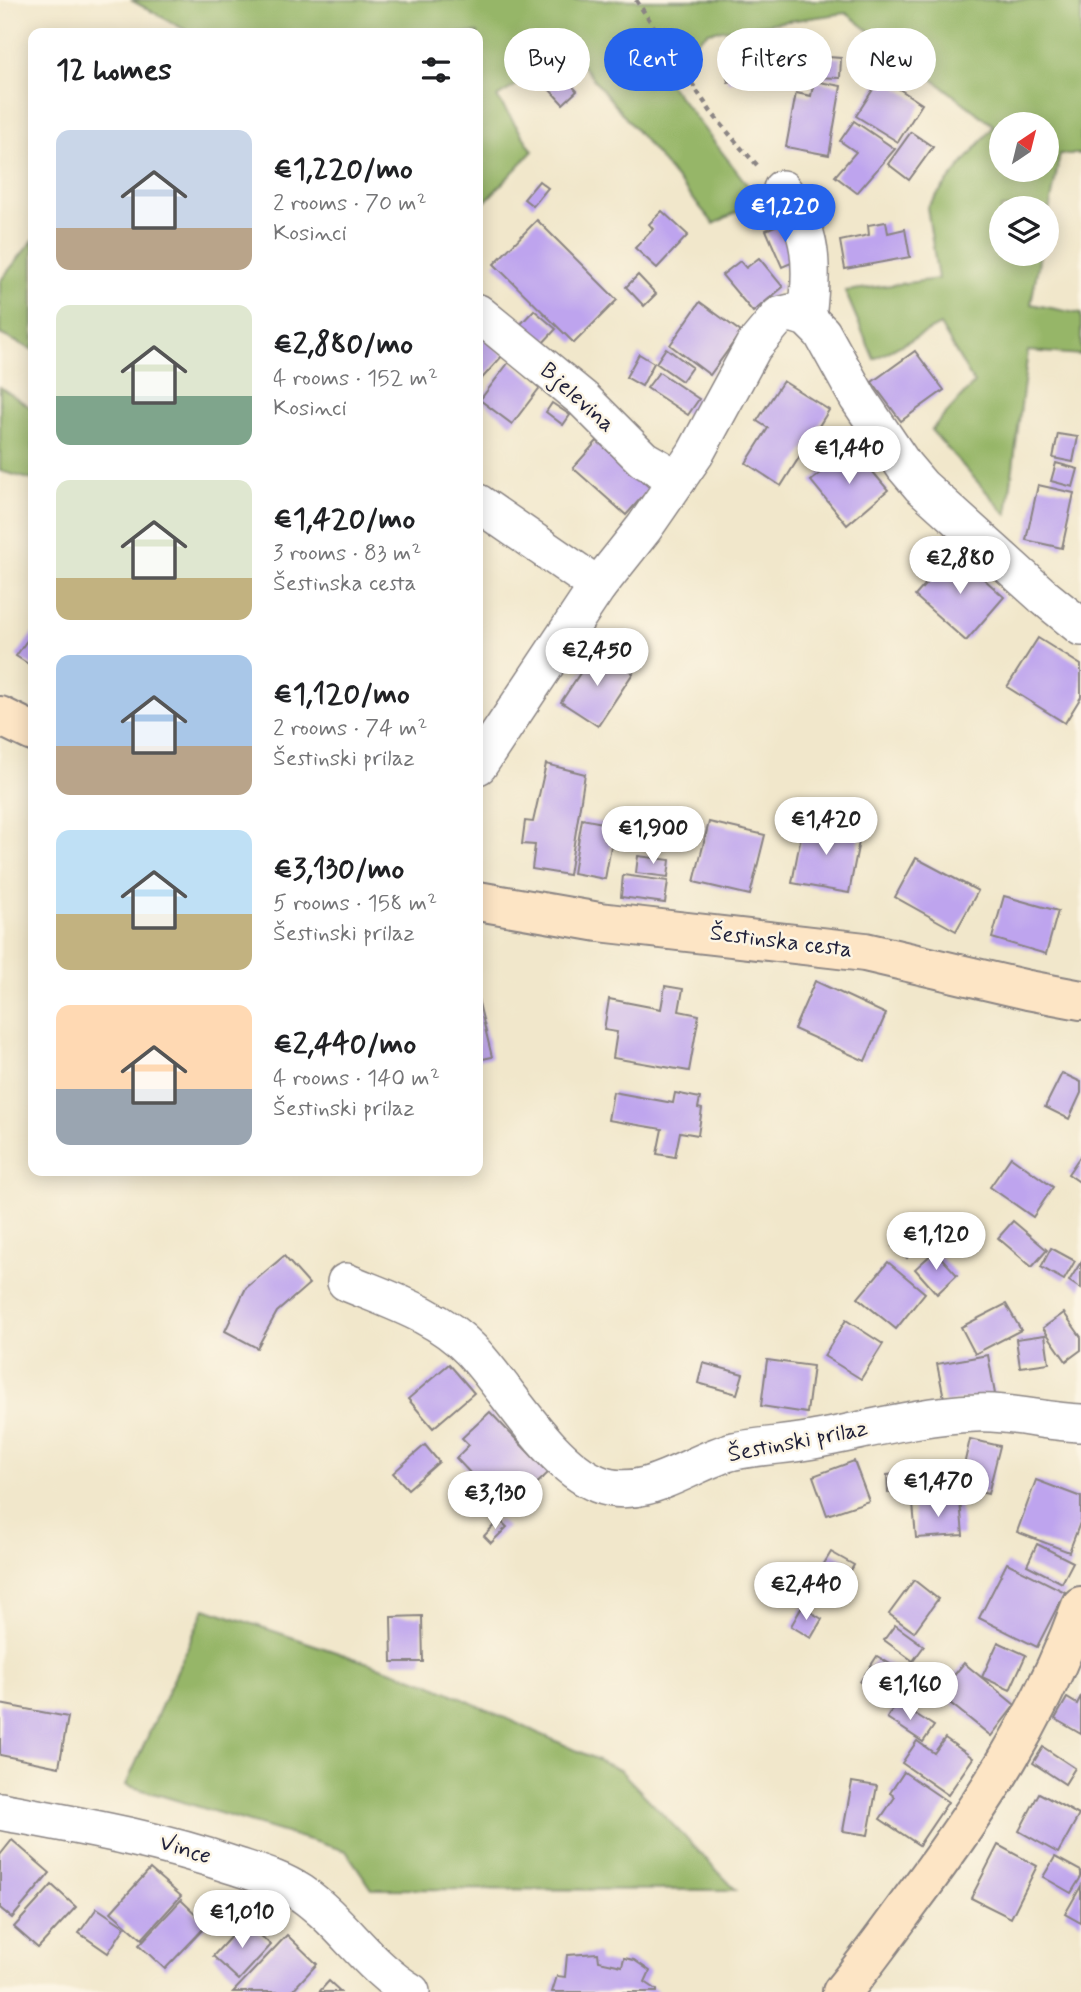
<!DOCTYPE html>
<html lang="en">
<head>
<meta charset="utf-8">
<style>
	:root { --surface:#fff; --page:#f6f6f6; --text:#202124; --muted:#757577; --accent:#2563eb }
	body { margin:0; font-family:Mynerve,sans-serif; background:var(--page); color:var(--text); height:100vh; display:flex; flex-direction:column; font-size:26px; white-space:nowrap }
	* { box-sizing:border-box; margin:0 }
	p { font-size:23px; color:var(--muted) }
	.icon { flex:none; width:38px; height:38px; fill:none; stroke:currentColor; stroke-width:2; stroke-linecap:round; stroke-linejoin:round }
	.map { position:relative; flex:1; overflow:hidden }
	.details { position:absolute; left:28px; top:28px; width:455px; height:1148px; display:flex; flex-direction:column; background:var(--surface); border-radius:14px; box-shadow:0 4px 18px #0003 }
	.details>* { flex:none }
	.guide { position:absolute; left:504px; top:28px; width:471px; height:63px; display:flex; gap:14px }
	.needle { width:46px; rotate:35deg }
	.buttons { position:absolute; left:989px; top:112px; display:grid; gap:14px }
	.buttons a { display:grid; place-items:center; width:70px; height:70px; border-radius:50%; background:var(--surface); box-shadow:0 4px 18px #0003; font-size:35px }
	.price { position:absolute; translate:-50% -60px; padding:0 16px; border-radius:24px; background:#fff; color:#222; font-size:23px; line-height:46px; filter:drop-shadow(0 2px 4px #0008) }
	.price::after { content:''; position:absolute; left:50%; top:42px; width:21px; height:16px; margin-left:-10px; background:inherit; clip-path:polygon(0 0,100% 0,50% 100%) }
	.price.current { background:var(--accent); color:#fff }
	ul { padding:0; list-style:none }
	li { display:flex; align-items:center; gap:21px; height:175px; padding:0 28px }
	li span { display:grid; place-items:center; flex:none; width:196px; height:140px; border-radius:14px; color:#555 }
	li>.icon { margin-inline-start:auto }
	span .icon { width:84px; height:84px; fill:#fffc; stroke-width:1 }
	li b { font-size:30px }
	h2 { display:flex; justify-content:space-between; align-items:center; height:84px; padding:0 28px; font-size:30px }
	.pill { padding:0 24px; border-radius:32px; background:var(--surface); box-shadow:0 4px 18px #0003; font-size:24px; line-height:63px }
	.pill.current { background:var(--accent); color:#fff }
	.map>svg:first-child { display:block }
	.forest { fill:#96b668; stroke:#5c6c52; stroke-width:2; fill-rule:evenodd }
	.building { fill:#bea4ee }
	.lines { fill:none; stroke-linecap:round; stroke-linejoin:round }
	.street-casing { stroke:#8a8483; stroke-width:40 }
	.secondary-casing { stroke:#8a8483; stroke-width:42 }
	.path { stroke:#8a8483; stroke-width:4.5; stroke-dasharray:5 5; stroke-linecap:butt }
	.street { stroke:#fff; stroke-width:37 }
	.secondary { stroke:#fde5c5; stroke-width:38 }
	.labels { text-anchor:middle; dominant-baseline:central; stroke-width:5; stroke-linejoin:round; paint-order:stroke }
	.street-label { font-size:23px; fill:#22223b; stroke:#fcf5e5 }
</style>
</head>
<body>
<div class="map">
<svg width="1081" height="1992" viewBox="0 0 1081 1992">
	<rect width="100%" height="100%" fill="#fcf5e5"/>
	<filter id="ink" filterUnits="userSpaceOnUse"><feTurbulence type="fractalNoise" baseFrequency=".0143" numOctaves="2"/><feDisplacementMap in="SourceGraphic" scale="14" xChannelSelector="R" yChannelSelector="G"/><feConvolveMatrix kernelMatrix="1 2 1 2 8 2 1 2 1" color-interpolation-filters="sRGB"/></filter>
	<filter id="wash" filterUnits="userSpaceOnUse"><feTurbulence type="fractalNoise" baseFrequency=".00686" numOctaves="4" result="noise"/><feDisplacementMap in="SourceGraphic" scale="28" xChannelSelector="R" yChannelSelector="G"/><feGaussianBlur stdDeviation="1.57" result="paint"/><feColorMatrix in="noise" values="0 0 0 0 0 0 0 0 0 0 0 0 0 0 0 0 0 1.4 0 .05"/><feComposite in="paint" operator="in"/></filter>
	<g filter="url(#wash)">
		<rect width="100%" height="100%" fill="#f1e7cb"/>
		<g class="forest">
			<path d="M131 0H1081V154H1060L1047 222 1046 208H1001V254H1040L1031 304 1081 314V355L1028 351 1007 515 931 430 974 383 940 325 874 359 845 291 938 279 927 207 994 126 846 13 708 32 660 72 759 200 714 224 571 52 497 97 533 151 478 209V33H191ZM1046 124V170H1001V124Z"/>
			<polygon points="33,240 33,350 0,334 0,281"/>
			<polygon points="0,387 33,409 33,480 0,471"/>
			<polygon points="205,1608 428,1683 620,1770 736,1890 372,1889 346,1851 126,1785"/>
		</g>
		<g id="blocks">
			<g class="building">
				<polygon points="775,38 781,73 728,82 721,48"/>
				<polygon points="814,56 841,58 840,78 813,77"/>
				<polygon points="563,76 577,91 563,104 549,89"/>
				<polygon points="881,77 922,104 898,142 856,116"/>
				<polygon points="814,81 841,86 829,155 786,147 796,93 811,96"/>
				<polygon points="854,121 895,149 857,193 835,176 856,152 840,141"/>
				<polygon points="911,132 933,147 909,180 888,164"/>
				<polygon points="539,181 548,188 533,206 524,199"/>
				<polygon points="662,211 688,235 657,268 635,248 653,229 649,224"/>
				<polygon points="537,220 617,300 574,343 494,264"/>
				<polygon points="788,220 805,257 782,267 766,230"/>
				<polygon points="886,222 888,233 905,229 910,257 845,269 840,241 869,235 868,225"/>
				<polygon points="759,258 783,287 753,312 722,275 740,261 746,268"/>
				<polygon points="638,275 656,294 644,306 626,287"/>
				<polygon points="700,302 741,332 710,375 670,345"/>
				<polygon points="534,310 556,329 540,346 518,327"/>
				<polygon points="478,333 503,355 478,383"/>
				<polygon points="666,348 692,367 682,381 656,363"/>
				<polygon points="915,351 944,390 901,421 872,382"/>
				<polygon points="639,354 654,363 642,386 626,377"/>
				<polygon points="509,362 541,386 512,424 480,400"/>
				<polygon points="659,372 699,399 688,415 647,388"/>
				<polygon points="783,381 829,410 781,486 746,463 768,428 757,421"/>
				<polygon points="552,403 570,415 563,425 546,412"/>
				<polygon points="1058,434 1078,437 1073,462 1053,458"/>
				<polygon points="597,441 650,488 626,515 573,468"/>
				<polygon points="852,447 888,490 847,525 811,481"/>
				<polygon points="1056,463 1078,469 1073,487 1051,481"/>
				<polygon points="1038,485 1074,493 1062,548 1026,540"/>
				<polygon points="954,552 1004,597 966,641 915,596"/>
				<polygon points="33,632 33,667 16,656"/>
				<polygon points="1038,638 1081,665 1081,697 1065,723 1007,687"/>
				<polygon points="596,649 633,673 598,726 561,702"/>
				<polygon points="546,764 585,774 569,875 532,869 535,845 522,844 525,821 533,822"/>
				<polygon points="582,819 608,824 605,840 612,841 605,879 573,873"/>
				<polygon points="804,820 861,831 849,893 792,883"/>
				<polygon points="709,822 765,835 750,895 694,882"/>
				<polygon points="638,856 670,860 668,877 636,873"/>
				<polygon points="916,858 978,891 956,931 895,897"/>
				<polygon points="623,875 668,881 665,903 621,897"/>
				<polygon points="1004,896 1058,911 1046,954 992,938"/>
				<polygon points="815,981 886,1014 865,1061 794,1029"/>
				<polygon points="665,986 683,989 679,1011 699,1015 689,1071 613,1058 617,1032 604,1030 609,999 661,1009"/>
				<polygon points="478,999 492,1057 478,1060"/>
				<polygon points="1062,1073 1081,1082 1081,1093 1069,1119 1045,1107"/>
				<polygon points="613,1092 673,1103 675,1093 700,1098 698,1108 702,1109 698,1135 680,1132 675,1157 657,1154 662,1129 608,1120"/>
				<polygon points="1081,1155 1081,1183 1068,1174"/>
				<polygon points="1011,1157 1053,1187 1033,1217 990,1187"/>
				<polygon points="1013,1221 1047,1250 1032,1267 998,1238"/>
				<polygon points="907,1228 922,1240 907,1258 892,1246"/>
				<polygon points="1051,1248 1075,1261 1064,1280 1041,1267"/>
				<polygon points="935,1251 957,1275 937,1294 915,1269"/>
				<polygon points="284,1256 309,1284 277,1312 257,1348 225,1331 246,1288"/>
				<polygon points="888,1262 925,1293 896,1329 858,1298"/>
				<polygon points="1081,1262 1081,1289 1069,1281"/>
				<polygon points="1006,1304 1021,1330 975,1354 961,1327"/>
				<polygon points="1064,1313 1081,1337 1081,1350 1066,1361 1043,1328"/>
				<polygon points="846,1320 883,1344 861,1379 824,1356"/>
				<polygon points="1045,1335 1049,1363 1020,1367 1016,1339"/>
				<polygon points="988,1355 995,1394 945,1403 937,1364"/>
				<polygon points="767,1360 813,1366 807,1413 761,1406"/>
				<polygon points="703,1363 743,1374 737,1394 698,1383"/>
				<polygon points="449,1364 474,1393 433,1428 408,1399"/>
				<polygon points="490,1412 548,1473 507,1512 456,1458 469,1445 462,1438"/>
				<polygon points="970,1439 1000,1446 988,1494 959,1487"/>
				<polygon points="425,1445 439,1462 408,1489 393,1473"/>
				<polygon points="854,1461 869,1501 827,1515 813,1476"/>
				<polygon points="926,1472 927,1490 888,1493 887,1475"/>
				<polygon points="1036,1480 1081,1497 1081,1520 1069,1552 1017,1532"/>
				<polygon points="960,1501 963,1535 916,1538 913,1504"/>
				<polygon points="499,1520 507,1527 491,1543 484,1536"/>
				<polygon points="1037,1544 1073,1562 1062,1583 1027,1565"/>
				<polygon points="831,1552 854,1565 833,1601 810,1587"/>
				<polygon points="1007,1563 1065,1592 1037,1647 979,1618"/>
				<polygon points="914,1580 938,1599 914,1632 889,1614"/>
				<polygon points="802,1607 822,1619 811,1638 791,1626"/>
				<polygon points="422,1616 423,1662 392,1662 391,1617"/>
				<polygon points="895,1625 924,1646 913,1661 884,1640"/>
				<polygon points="998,1642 1026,1655 1010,1690 982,1677"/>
				<polygon points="877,1656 900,1670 884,1697 860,1682"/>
				<polygon points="964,1663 1015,1705 991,1736 939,1694"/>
				<polygon points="1081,1696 1081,1734 1055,1719 1067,1698 1077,1704"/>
				<polygon points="897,1702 934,1726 923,1742 887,1718"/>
				<polygon points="0,1704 68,1717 59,1767 0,1755"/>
				<polygon points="945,1738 973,1758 948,1795 902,1763 917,1741 934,1753"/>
				<polygon points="1043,1747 1075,1768 1065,1784 1033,1763"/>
				<polygon points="904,1772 948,1802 919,1845 880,1819 895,1797 890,1793"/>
				<polygon points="852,1782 877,1786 868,1835 843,1831"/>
				<polygon points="1039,1793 1079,1815 1058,1853 1019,1831"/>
				<polygon points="12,1840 50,1873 12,1918 0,1908 0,1855"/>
				<polygon points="998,1845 1037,1866 1011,1918 971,1898"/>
				<polygon points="1055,1857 1081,1871 1081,1877 1071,1893 1043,1877"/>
				<polygon points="150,1869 181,1896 142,1939 111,1912"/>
				<polygon points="52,1885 76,1907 38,1948 14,1927"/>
				<polygon points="1081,1886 1081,1923 1065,1914"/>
				<polygon points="181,1900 207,1925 165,1969 139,1945"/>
				<polygon points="97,1908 125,1927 108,1953 79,1933"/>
				<polygon points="245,1921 271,1945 239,1980 213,1956"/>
				<polygon points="287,1935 317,1964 291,1992 233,1992"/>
				<polygon points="598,1953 599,1961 622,1966 624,1958 634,1960 650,1971 645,1982 657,1990 657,1992 552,1992 557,1976 565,1977 567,1955"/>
				<polygon points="329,1981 341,1992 319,1992"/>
			</g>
		</g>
	</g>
	<g filter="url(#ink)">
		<use href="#blocks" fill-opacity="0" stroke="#8a8483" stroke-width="2"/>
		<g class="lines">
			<g class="street-casing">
				<g id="street">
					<path d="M782 189C814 231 813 268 807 318"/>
					<polyline points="478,313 583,399 643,459 678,479"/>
					<polyline points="478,503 598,586"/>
					<polyline points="478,766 598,586 644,528 695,454 753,347 779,316 791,313 807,318 822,333 858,398 904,466 921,486 1044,597 1081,627"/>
					<path d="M346 1282C389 1300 438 1315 471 1350 508 1389 548 1463 598 1484 645 1503 691 1461 734 1451 760 1446 787 1445 813 1440 867 1430 920 1415 975 1413 1008 1411 1046 1422 1081 1423"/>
					<path d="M0 1811C80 1826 156 1839 232 1865 256 1873 280 1879 301 1893 342 1921 368 1967 411 1992"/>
				</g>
			</g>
			<g class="secondary-casing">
				<g id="secondary">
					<polyline points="0,716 33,732"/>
					<polyline points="478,901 599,922 865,952 1028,990 1081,1000"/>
					<path d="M842 1992C866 1963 888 1932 910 1902 980 1809 1041 1716 1081 1606"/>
				</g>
			</g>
			<polyline class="path" points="636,0 711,112 741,148 760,168"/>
			<use href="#street" class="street"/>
			<use href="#secondary" class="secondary"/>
		</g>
	</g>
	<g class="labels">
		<g class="street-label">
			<text transform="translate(577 398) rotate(42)">Bjelevina</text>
			<text transform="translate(781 942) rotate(7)">Šestinska cesta</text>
			<text transform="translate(798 1442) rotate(-11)">Šestinski prilaz</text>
			<text transform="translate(185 1850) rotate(17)">Vince</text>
		</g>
	</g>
</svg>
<div class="buttons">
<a><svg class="needle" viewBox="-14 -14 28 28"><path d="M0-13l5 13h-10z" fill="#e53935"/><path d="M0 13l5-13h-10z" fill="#757577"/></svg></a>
<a><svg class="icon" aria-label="layers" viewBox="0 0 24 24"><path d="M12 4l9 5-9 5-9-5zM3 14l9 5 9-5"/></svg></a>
</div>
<b class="price current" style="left:785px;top:244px">€1,220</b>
<b class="price" style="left:849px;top:486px">€1,440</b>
<b class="price" style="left:960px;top:596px">€2,880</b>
<b class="price" style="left:597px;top:688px">€2,450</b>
<b class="price" style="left:826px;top:857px">€1,420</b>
<b class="price" style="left:653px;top:866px">€1,900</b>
<b class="price" style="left:936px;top:1272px">€1,120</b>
<b class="price" style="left:938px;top:1519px">€1,470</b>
<b class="price" style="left:495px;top:1531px">€3,130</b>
<b class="price" style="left:806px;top:1622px">€2,440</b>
<b class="price" style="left:910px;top:1722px">€1,160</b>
<b class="price" style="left:242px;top:1950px">€1,010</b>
<div class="guide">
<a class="pill">Buy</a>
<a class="pill current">Rent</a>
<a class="pill">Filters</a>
<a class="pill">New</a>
</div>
<section class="details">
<h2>12 homes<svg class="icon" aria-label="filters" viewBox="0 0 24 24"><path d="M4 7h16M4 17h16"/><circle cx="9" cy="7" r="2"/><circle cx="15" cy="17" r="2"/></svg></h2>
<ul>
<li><span style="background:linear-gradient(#c9d6e8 70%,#b9a48a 0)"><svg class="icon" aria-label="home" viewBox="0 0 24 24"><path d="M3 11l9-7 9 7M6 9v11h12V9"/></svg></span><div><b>€1,220/mo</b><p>2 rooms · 70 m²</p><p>Kosinci</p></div></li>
<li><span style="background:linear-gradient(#dfe7d0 65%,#7fa58c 0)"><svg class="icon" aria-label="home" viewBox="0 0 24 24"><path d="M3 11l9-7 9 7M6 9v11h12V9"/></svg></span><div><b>€2,880/mo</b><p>4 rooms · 152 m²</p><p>Kosinci</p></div></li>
<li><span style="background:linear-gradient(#dfe7d0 70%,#c2b280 0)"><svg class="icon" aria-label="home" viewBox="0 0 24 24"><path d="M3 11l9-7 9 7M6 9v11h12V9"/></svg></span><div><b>€1,420/mo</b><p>3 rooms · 83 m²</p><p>Šestinska cesta</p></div></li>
<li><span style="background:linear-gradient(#a9c7e8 65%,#b9a48a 0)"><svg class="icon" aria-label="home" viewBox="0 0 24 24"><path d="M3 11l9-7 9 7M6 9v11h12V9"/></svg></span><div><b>€1,120/mo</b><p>2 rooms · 74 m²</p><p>Šestinski prilaz</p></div></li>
<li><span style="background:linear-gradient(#bfe0f5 60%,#c2b280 0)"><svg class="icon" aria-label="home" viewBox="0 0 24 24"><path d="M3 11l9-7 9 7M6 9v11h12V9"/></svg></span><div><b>€3,130/mo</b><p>5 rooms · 158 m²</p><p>Šestinski prilaz</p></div></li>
<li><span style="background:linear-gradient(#ffd9b3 60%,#9aa5b1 0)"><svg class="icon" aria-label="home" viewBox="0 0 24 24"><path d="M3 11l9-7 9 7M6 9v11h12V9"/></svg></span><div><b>€2,440/mo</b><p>4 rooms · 140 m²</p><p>Šestinski prilaz</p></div></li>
</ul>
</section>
</div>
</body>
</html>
